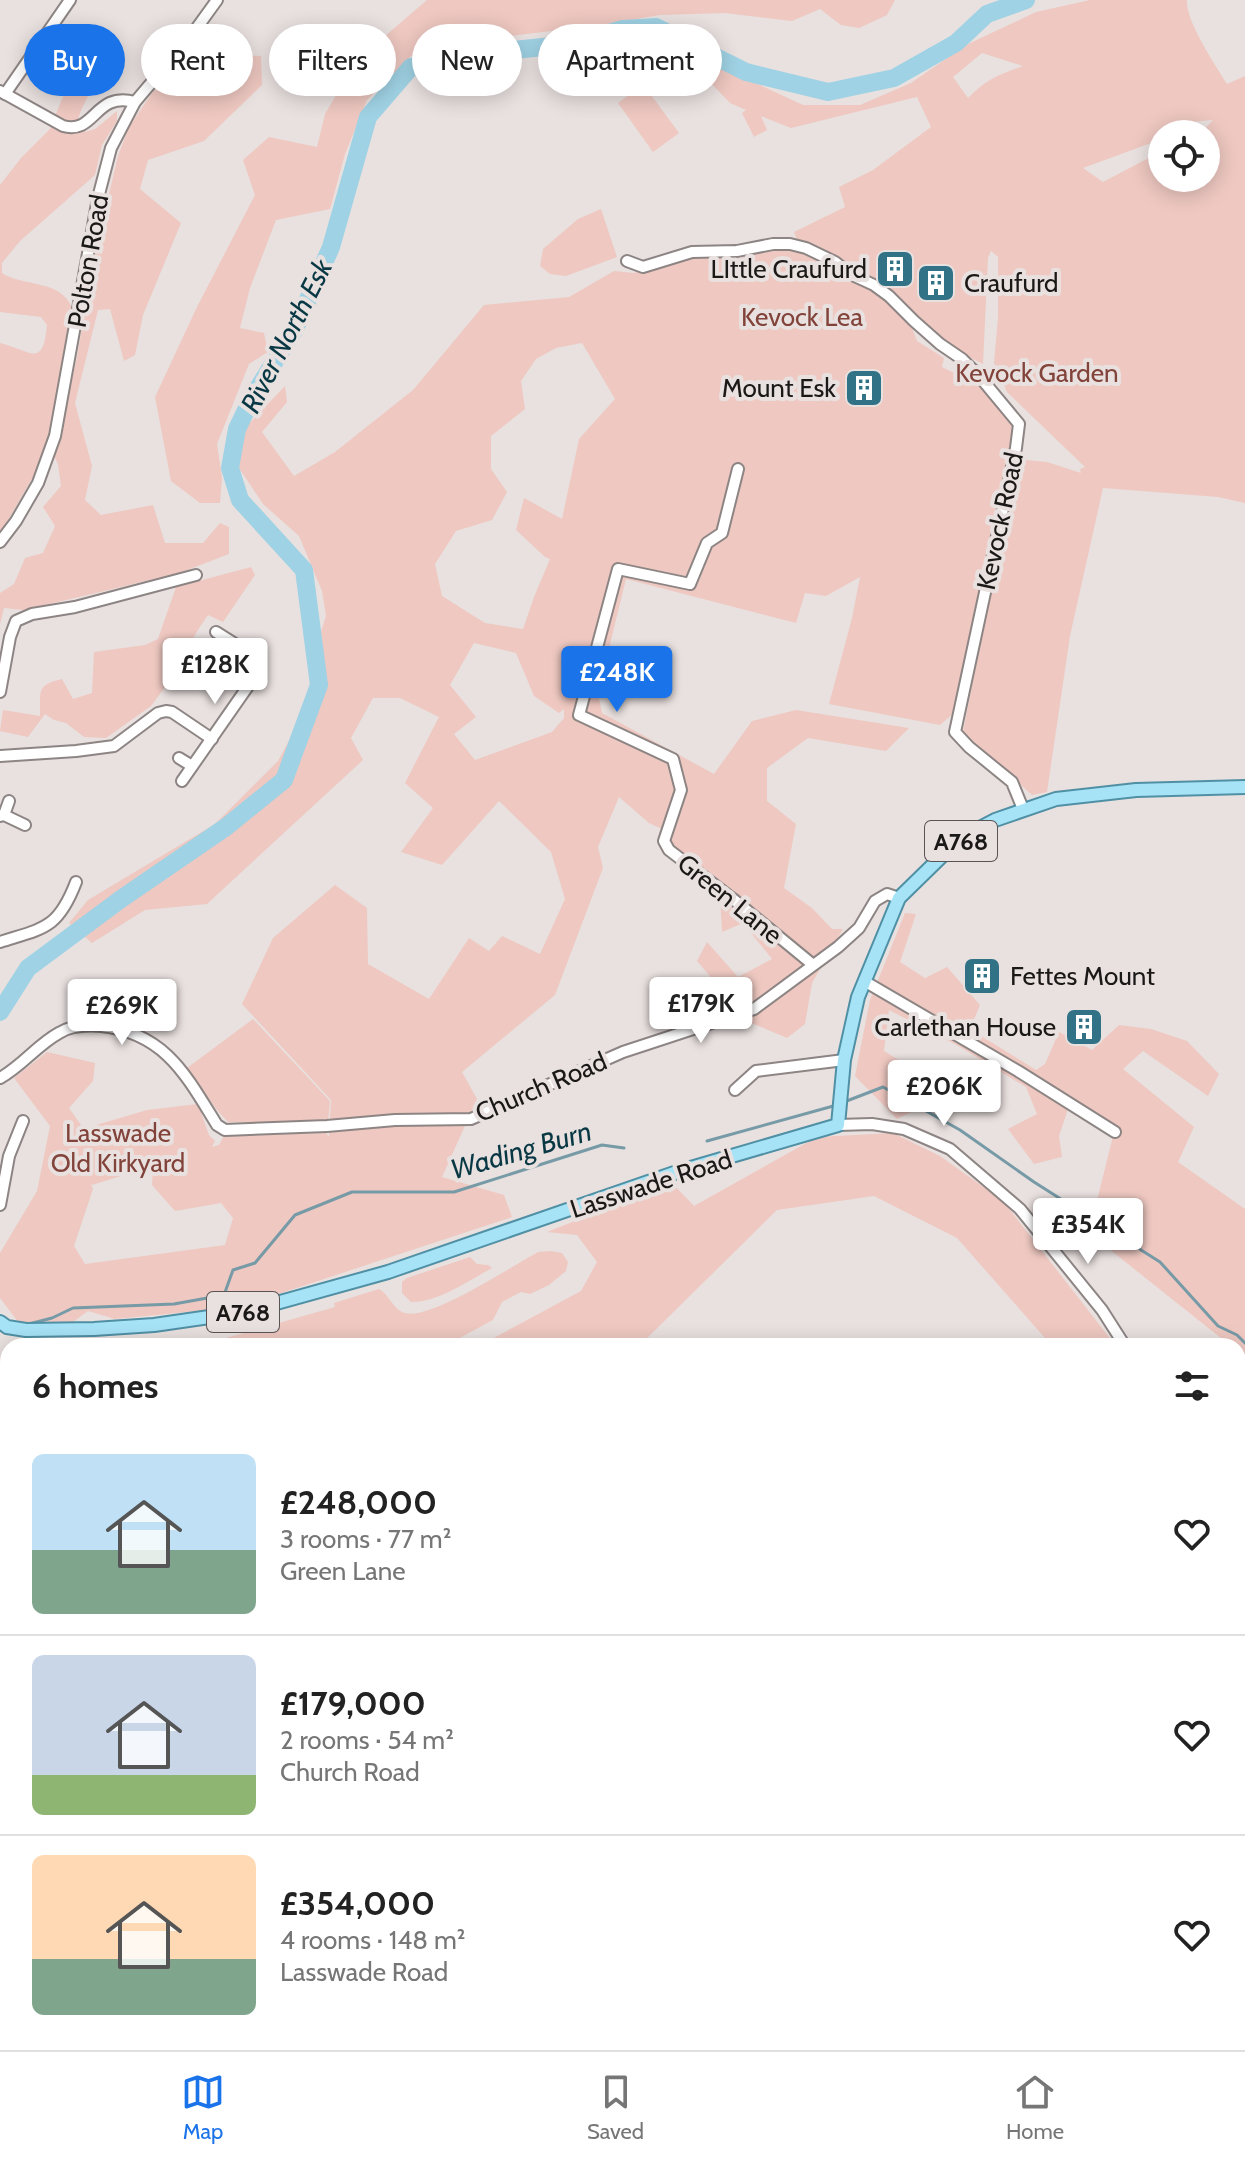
<!DOCTYPE html>
<html lang="en">
<head>
<meta charset="utf-8">
<style>
	:root { --surface:#fff; --page:#f2f2f2; --text:#222; --muted:#767676; --line:#e0e0e0; --accent:#1a73e8 }
	body { margin:0; font-family:Cabin,sans-serif; background:var(--page); color:var(--text); height:100vh; display:flex; flex-direction:column; font-size:30px; white-space:nowrap }
	* { box-sizing:border-box; margin:0 }
	p { font-size:26px; color:var(--muted) }
	.icon { flex:none; width:44px; height:44px; fill:none; stroke:currentColor; stroke-width:2; stroke-linecap:round; stroke-linejoin:round }
	.map { position:relative; flex:1; overflow:hidden }
	.panel { position:absolute; left:0px; top:1338px; width:1246px; height:712px; display:flex; flex-direction:column; background:var(--surface); border-radius:24px 24px 0 0; box-shadow:0 4px 20px #0003 }
	.panel>* { flex:none }
	.top-card { position:absolute; left:24px; top:24px; width:800px; height:72px; display:flex; gap:16px }
	.tools { position:absolute; left:1148px; top:120px; display:grid; gap:16px }
	.tools a { display:grid; place-items:center; width:72px; height:72px; border-radius:50%; background:var(--surface); box-shadow:0 4px 20px #0003; font-size:40px }
	.price { position:absolute; translate:-50% -68px; padding:0 18px; border-radius:8px; background:#fff; color:#222; font-size:26px; line-height:52px; filter:drop-shadow(0 2px 4px #0008) }
	.price::after { content:''; position:absolute; left:50%; top:48px; width:24px; height:18px; margin-left:-12px; background:inherit; clip-path:polygon(0 0,100% 0,50% 100%) }
	.price.selected { background:var(--accent); color:#fff }
	ul { padding:0; list-style:none }
	li { display:flex; align-items:center; gap:24px; height:200px; padding:0 32px }
	li+li { border-top:2px solid var(--line) }
	li span { display:grid; place-items:center; flex:none; width:224px; height:160px; border-radius:12px; color:#555 }
	li>.icon { margin-inline-start:auto }
	span .icon { width:96px; height:96px; fill:#fffc; stroke-width:1 }
	li b { font-size:34px }
	h2 { display:flex; justify-content:space-between; align-items:center; height:96px; padding:0 32px; font-size:34px }
	.chip { padding:0 28px; border-radius:36px; background:var(--surface); box-shadow:0 4px 20px #0003; font-size:28px; line-height:72px }
	.chip.selected { background:var(--accent); color:#fff }
	.tabs { display:flex; justify-content:space-around; align-items:center; height:112px; border-top:2px solid var(--line); background:var(--surface); font-size:22px; color:var(--muted) }
	.tabs a { display:grid; justify-items:center; gap:4px }
	.tabs .selected { color:var(--accent) }
	.map>svg:first-child { display:block }
	.green { fill:#eec8c1; fill-rule:evenodd }
	.lines { fill:none; stroke-linecap:round; stroke-linejoin:round }
	.stream { stroke:#779aa7; stroke-width:3 }
	.river { stroke:#9fd2e4; stroke-width:18 }
	.minor-casing { stroke:#8d8584; stroke-width:14 }
	.major-casing { stroke:#5090a5; stroke-width:16 }
	.minor { stroke:#fff; stroke-width:10 }
	.major { stroke:#a7e3f7; stroke-width:12 }
	.labels { text-anchor:middle; dominant-baseline:central; stroke-width:8; stroke-linejoin:round; paint-order:stroke }
	.shield { fill:#e9e1df; stroke:#595454; stroke-width:2 }
	.shield-label { font-size:24px; font-weight:bold; fill:#1b1818 }
	.street-label { font-size:26px; fill:#1b1818; stroke:#e9e1df }
	.poi-label { font-size:26px; fill:#1b1818; stroke:#e9e1df; text-anchor:end }
	.park-label { font-size:26px; fill:#82433a; stroke:#e9e1df }
	.water-label { font-size:28px; font-style:italic; fill:#093845; stroke:#e9e1df }
</style>
</head>
<body>
<div class="map">
<svg width="1245" height="2050" viewBox="0 0 1245 2050">
	<rect width="100%" height="100%" fill="#e9e1df"/>
	<g class="green">
		<polygon points="427,0 895,0 887,15 859,28 841,25 820,9 792,21 725,13 660,15 601,25 484,39 411,56 367,100 345,154 330,209 276,220 250,288 240,328 264,333 268,352 249,364 217,444 222,477 220,503 200,503 171,481 155,397 197,307 255,195 243,160 269,137 317,147 325,114 356,61"/>
		<path d="M1090 0H1187C1185 20 1216 66 1227 84L1245 76V503L1218 497 1103 488 1070 636 1047 792 1032 795 963 732 1016 459 1047 462 1081 473 1080 469 1085 467 1007 392 994 363 998 318V257L991 251 988 258 983 364 963 354 917 318 892 291 866 278 811 245 797 240 794 232 845 207 839 187 873 170 931 127 917 97 791 128 761 116 767 130 754 137 742 113 746 110 730 103 674 45 803 105H860L911 83 966 45 1036 12ZM982 53 1023 66C1000 74 985 80 968 98L953 77ZM1213 120 1200 134H1206V178H1162V151L1103 182 1083 168 1162 139V134H1170L1190 122Z"/>
		<polygon points="215,23 232,55 261,56 262,85 204,141 148,160 140,189 181,223 143,315 135,355 124,361 110,309 98,310 75,403 92,466 85,500 101,515 153,505 165,543 203,543 220,523 229,527 229,554 182,572 92,594 23,610 4,608 0,624 0,593 14,584 25,558 43,553 55,526 43,507 61,486 58,464 54,456 77,357 95,253 118,156 129,127 152,93"/>
		<path d="M86 84 91 88C88 100 79 109 78 122L85 132 95 129 117 111V121L102 145 95 175 20 241 2 263V273C23 287 61 279 72 308L55 423 34 475 0 534V343C30 350 43 370 47 325L41 317 0 312V185L21 158 50 129 66 89Z"/>
		<polygon points="643,84 679,133 653,152 618,103"/>
		<polygon points="601,209 617,257 566,276 550,274 540,266 543,249 578,219"/>
		<path d="M768 248 798 252 833 264 845 279 872 288 886 298 911 325 917 341 944 358 942 367 981 386 1013 425 1012 439 954 713 940 725 829 704 852 618 860 577 826 596 805 593 796 623 626 579 598 693 602 713 714 774 752 721 796 710 909 728 886 751 808 738 767 768V801L796 824 784 888 812 908 832 929H843L812 983 805 1024 787 1038 749 1022 697 961 707 942 738 977 772 959 743 923 722 932 720 896 670 853 673 834 649 823 619 797 598 847 603 868 555 995 462 1072 477 1099 442 1177 504 1195 512 1217 239 1307 115 1319 88 1311 73 1322 19 1323 0 1298V1253L37 1191 50 1126 14 1078 47 1052 95 1063 93 1081 69 1108 86 1132 93 1126 147 1110 198 1104 209 1135 215 1141 212 1147 219 1145 224 1136 326 1133 329 1137 331 1100 242 1004 273 938 335 885 367 908 368 964 429 999 469 938 489 951 502 936 540 954 565 899 551 852 499 801 442 865 401 852 433 808 405 783 439 717 400 698H373L351 738 363 760 207 904 145 910 92 943 69 923 88 900 215 824 278 761 326 673 319 638 326 616 322 591 299 536 263 504 239 468 243 430 285 386 287 402 262 432 294 476 335 452 413 390 484 305 569 297 614 271 634 273 693 257 733 254ZM582 343 615 399 579 439 562 519 524 498 516 530 545 557 550 559 534 597 523 629 485 623 442 596 435 564 456 531 492 520 507 492 491 469V436L525 409 521 381 536 359 556 348ZM717 532 725 535 711 549 699 581 686 578 703 542ZM474 643 516 653 534 696 559 713 564 709V718L552 732 475 760 454 734 476 717 450 685ZM153 1166 152 1185 175 1211 221 1203 233 1218 225 1245 85 1264 74 1246 93 1189 90 1182 92 1185Z"/>
		<path d="M251 567 255 575 223 622 208 615C196 632 185 649 185 670L165 687 151 706 106 738 84 737 66 723 54 720 45 714 28 737 0 731 3 710 40 716C41 692 35 685 62 679L73 699 92 693 94 652 145 645 158 639 176 587Z"/>
		<polygon points="905,913 916,914 900,962 925,978 947,967 980,1005 970,1029 1036,1070 1045,1064 1059,1032 1092,1050 1119,1025 1151,1029 1187,1041 1219,1074 1208,1096 1143,1051 1123,1069 1194,1127 1178,1162 1245,1209 1245,1357 1238,1351 1238,1346 1231,1346 1089,1233 1114,1132 1069,1106 1059,1136 1062,1157 1034,1164 1008,1129 1037,1114 1026,1087 955,1044 889,1010 884,1051 922,1074 915,1110 897,1119 855,1076 870,1000"/>
		<polygon points="253,1019 330,1101 328,1122 303,1124 228,1122 217,1110 187,1068"/>
		<polygon points="893,1133 940,1156 1003,1201 1116,1346 1052,1346 957,1238 874,1196 777,1210 639,1346 479,1346 581,1291 597,1262 577,1235 547,1232 672,1183 694,1206 817,1137"/>
		<path d="M551 1251 562 1253 568 1262 566 1271 549 1285 530 1294 521 1292 502 1302 493 1320 445 1346H165L208 1343 335 1307 334 1303 379 1289C390 1295 392 1309 405 1313 429 1321 514 1265 538 1252Z"/>
		<path d="M470 1257 477 1264 488 1265 492 1268C470 1280 437 1303 411 1302L402 1293V1282L407 1278Z"/>
		<polygon points="1245,1359 1245,1476 1238,1479 1238,1368"/>
		<polygon points="8,1410 8,1632 7,1619 0,1595 0,1411"/>
		<polygon points="8,1743 8,1884 0,1887 0,1751"/>
		<polygon points="8,1889 8,2042 540,2042 539,2050 0,2050 0,1892"/>
	</g>
	<g class="lines">
		<g class="stream">
			<polyline points="844,1102 883,1087 960,1130 1034,1182 1160,1262 1218,1326 1237,1335 1245,1343"/>
			<polyline points="707,1141 837,1105"/>
			<polyline points="25,1325 52,1318 73,1308 174,1304 224,1295 233,1270 255,1263 295,1215 352,1192 454,1192 602,1145 624,1148"/>
		</g>
		<g class="river">
			<polyline points="0,1012 28,968 121,899 226,827 284,780 319,685 304,570 240,500 230,468 237,429 253,396 295,329 331,247 368,117 411,67 485,53 572,44 622,29 656,27 746,72 828,92 894,78 956,43 987,14 1026,0"/>
			<polyline points="0,1616 0,1739"/>
		</g>
		<g class="minor-casing">
			<g id="minor">
				<path d="M0 91 63 126C96 135 94 91 135 102"/>
				<polyline points="5,94 70,0"/>
				<polyline points="627,261 643,267 692,252 737,251 773,244 790,244 806,248 835,262 850,274 874,285 889,296 914,321 940,344 962,359 980,377 1019,424 1016,448 955,732 969,747 1012,782 1023,809"/>
				<polyline points="738,469 722,533 707,543 690,584 618,569 579,715 673,759 681,790 664,841 669,850 733,899 812,964"/>
				<polyline points="0,542 16,521 38,483 55,436 98,198 111,148 135,102 191,36 217,0"/>
				<polyline points="0,692 10,637 16,621 32,614 75,607 196,575"/>
				<polyline points="0,756 76,751 114,746 158,713 166,711 172,712 212,739"/>
				<polyline points="179,758 192,766"/>
				<path d="M182 781 253 679C254 651 238 646 216 632"/>
				<polyline points="4,815 9,801"/>
				<polyline points="0,816 4,815 25,825"/>
				<path d="M0 942C44 928 58 929 76 882"/>
				<polyline points="864,981 1018,1071 1115,1132"/>
				<path d="M0 1078C22 1066 37 1045 59 1033 70 1026 88 1025 101 1026 165 1033 186 1075 217 1125L225 1130 327 1126 395 1120 471 1119 623 1052 754 1009 838 947 859 928 875 901 887 894 899 898"/>
				<polyline points="735,1090 756,1071 844,1060"/>
				<polyline points="838,1125 872,1124 904,1129 950,1149 1020,1209 1102,1310 1125,1346"/>
				<polyline points="0,1205 9,1156 23,1121"/>
				<polyline points="1166,2042 1166,2050"/>
			</g>
		</g>
		<g class="major-casing">
			<polyline id="major" points="0,1322 7,1327 26,1330 94,1329 154,1325 244,1312 388,1272 677,1172 838,1125 844,1060 858,997 899,898 944,854 974,831 995,820 1056,799 1136,790 1245,787"/>
		</g>
		<use href="#minor" class="minor"/>
		<use href="#major" class="major"/>
	</g>
	<defs>
		<g id="building-square" transform="scale(2)"><rect x="-9" y="-9" width="18" height="18" rx="4" fill="#327286" stroke="#e9e1df"/><path d="M-4-6H4V6H1V3H-1V6H-4ZM-2.5-4.3h1.7v1.8h-1.7ZM.8-4.3h1.7v1.8H.8ZM-2.5-1h1.7V.8h-1.7ZM.8-1h1.7V.8H.8Z" fill="#fff"/></g>
	</defs>
	<g fill-rule="evenodd">
		<use href="#building-square" x="895" y="269"/>
		<use href="#building-square" x="936" y="283"/>
		<use href="#building-square" x="864" y="388"/>
		<use href="#building-square" x="982" y="976"/>
		<use href="#building-square" x="1084" y="1027"/>
	</g>
	<g class="labels">
		<g class="shield">
			<rect x="925" y="821" width="72" height="40" rx="6"/>
			<rect x="207" y="1292" width="72" height="40" rx="6"/>
		</g>
		<g class="shield-label">
			<text x="961" y="841">A768</text>
			<text x="243" y="1312">A768</text>
		</g>
		<g class="street-label">
			<text transform="translate(88 261) rotate(-80)">Polton Road</text>
			<text transform="translate(1000 521) rotate(-78)">Kevock Road</text>
			<text transform="translate(730 899) rotate(39)">Green Lane</text>
			<text transform="translate(541 1087) rotate(-23)">Church Road</text>
			<text transform="translate(651 1184) rotate(-18)">Lasswade Road</text>
		</g>
		<g class="poi-label">
			<text x="867" y="269">LIttle Craufurd</text>
			<text x="964" y="283" text-anchor="start">Craufurd</text>
			<text x="836" y="388">Mount Esk</text>
			<text x="1010" y="976" text-anchor="start">Fettes Mount</text>
			<text x="1056" y="1027">Carlethan House</text>
		</g>
		<g class="park-label">
			<text x="802" y="317">Kevock Lea</text>
			<text x="1037" y="373">Kevock Garden</text>
			<text x="118" y="1133">Lasswade<tspan x="118" dy="30">Old Kirkyard</tspan></text>
		</g>
		<g class="water-label">
			<text transform="translate(286 336) rotate(-63)">River North Esk</text>
			<text transform="translate(521 1150) rotate(-16)">Wading Burn</text>
		</g>
	</g>
</svg>
<div class="tools">
<a><svg class="icon" aria-label="locate" viewBox="0 0 24 24"><circle cx="12" cy="12" r="6"/><path d="M12 2v4M12 18v4M2 12h4M18 12h4"/></svg></a>
</div>
<b class="price" style="left:215px;top:706px">£128K</b>
<b class="price selected" style="left:617px;top:714px">£248K</b>
<b class="price" style="left:701px;top:1045px">£179K</b>
<b class="price" style="left:122px;top:1047px">£269K</b>
<b class="price" style="left:944px;top:1128px">£206K</b>
<b class="price" style="left:1088px;top:1266px">£354K</b>
<div class="top-card">
<a class="chip selected">Buy</a>
<a class="chip">Rent</a>
<a class="chip">Filters</a>
<a class="chip">New</a>
<a class="chip">Apartment</a>
</div>
<section class="panel">
<h2>6 homes<svg class="icon" aria-label="filters" viewBox="0 0 24 24"><path d="M4 7h16M4 17h16"/><circle cx="9" cy="7" r="2"/><circle cx="15" cy="17" r="2"/></svg></h2>
<ul>
<li><span style="background:linear-gradient(#bfe0f5 60%,#7fa58c 0)"><svg class="icon" aria-label="home" viewBox="0 0 24 24"><path d="M3 11l9-7 9 7M6 9v11h12V9"/></svg></span><div><b>£248,000</b><p>3 rooms · 77 m²</p><p>Green Lane</p></div><svg class="icon" aria-label="heart" viewBox="0 0 24 24"><path d="M12 20l-8-8c-3-5 5-10 8-4 3-6 11-1 8 4z"/></svg></li>
<li><span style="background:linear-gradient(#c9d6e8 75%,#8fb573 0)"><svg class="icon" aria-label="home" viewBox="0 0 24 24"><path d="M3 11l9-7 9 7M6 9v11h12V9"/></svg></span><div><b>£179,000</b><p>2 rooms · 54 m²</p><p>Church Road</p></div><svg class="icon" aria-label="heart" viewBox="0 0 24 24"><path d="M12 20l-8-8c-3-5 5-10 8-4 3-6 11-1 8 4z"/></svg></li>
<li><span style="background:linear-gradient(#ffd9b3 65%,#7fa58c 0)"><svg class="icon" aria-label="home" viewBox="0 0 24 24"><path d="M3 11l9-7 9 7M6 9v11h12V9"/></svg></span><div><b>£354,000</b><p>4 rooms · 148 m²</p><p>Lasswade Road</p></div><svg class="icon" aria-label="heart" viewBox="0 0 24 24"><path d="M12 20l-8-8c-3-5 5-10 8-4 3-6 11-1 8 4z"/></svg></li>
</ul>
</section>
</div>
<nav class="tabs">
<a class="selected"><svg class="icon" aria-label="map" viewBox="0 0 24 24"><path d="M3 6l6-2 6 2 6-2v14l-6 2-6-2-6 2zM9 4v14M15 6v14"/></svg>Map</a>
<a><svg class="icon" aria-label="saved" viewBox="0 0 24 24"><path d="M7 4h10v16l-5-4-5 4z"/></svg>Saved</a>
<a><svg class="icon" aria-label="home" viewBox="0 0 24 24"><path d="M3 11l9-7 9 7M6 9v11h12V9"/></svg>Home</a>
</nav>
</body>
</html>
